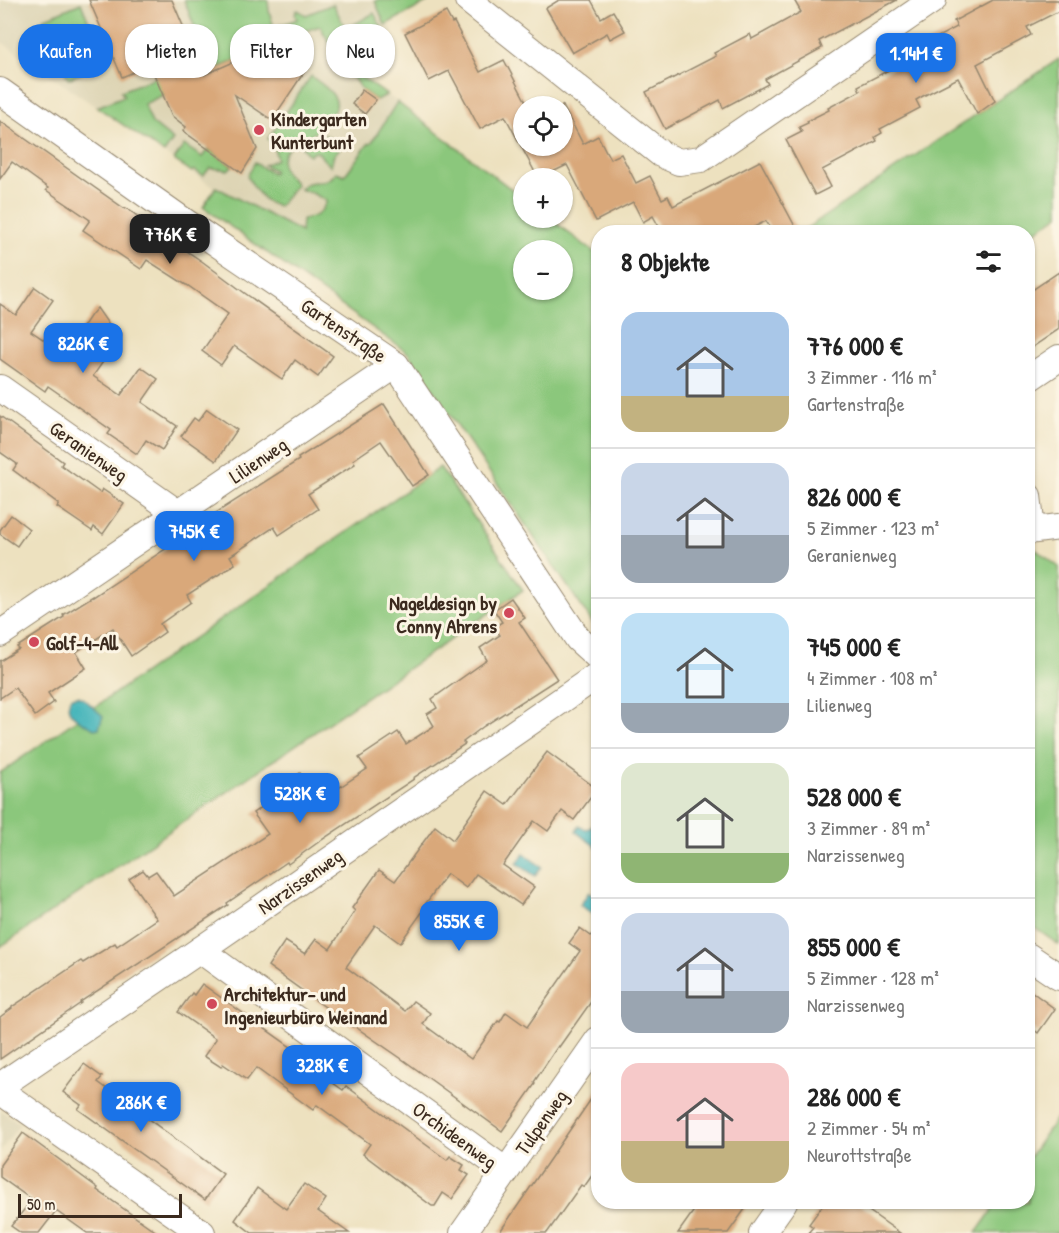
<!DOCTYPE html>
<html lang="de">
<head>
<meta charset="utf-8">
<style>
	:root { --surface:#fff; --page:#f2f2f2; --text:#222; --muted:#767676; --line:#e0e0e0; --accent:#1a73e8 }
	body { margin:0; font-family:"Patrick Hand",sans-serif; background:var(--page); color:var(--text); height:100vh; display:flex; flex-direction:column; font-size:22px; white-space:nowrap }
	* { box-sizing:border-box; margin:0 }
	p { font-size:20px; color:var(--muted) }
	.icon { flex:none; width:33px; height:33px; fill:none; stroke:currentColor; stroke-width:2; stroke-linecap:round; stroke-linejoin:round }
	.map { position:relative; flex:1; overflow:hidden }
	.sheet { position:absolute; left:591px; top:225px; width:444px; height:984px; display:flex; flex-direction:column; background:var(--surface); border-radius:24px; box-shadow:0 2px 4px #0004 }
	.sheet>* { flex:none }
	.guide { position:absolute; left:18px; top:24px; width:483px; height:54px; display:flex; gap:12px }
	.fabs { position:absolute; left:513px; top:96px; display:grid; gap:12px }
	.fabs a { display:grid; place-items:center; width:60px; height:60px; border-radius:50%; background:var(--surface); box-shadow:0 2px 4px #0004; font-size:30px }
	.scale { position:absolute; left:18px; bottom:15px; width:164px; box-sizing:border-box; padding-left:6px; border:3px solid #3b2a1e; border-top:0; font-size:16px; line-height:21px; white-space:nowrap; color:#3b2a1e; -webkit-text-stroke:4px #fcf5e5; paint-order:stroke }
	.price { position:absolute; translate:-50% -51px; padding:0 14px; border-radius:12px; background:var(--accent); color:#fff; font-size:20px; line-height:39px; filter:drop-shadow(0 2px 3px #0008) }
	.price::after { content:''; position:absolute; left:50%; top:36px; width:18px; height:14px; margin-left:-9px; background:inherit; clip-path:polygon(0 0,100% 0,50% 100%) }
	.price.selected { background:#222; color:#fff }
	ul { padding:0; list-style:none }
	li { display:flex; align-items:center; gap:18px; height:150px; padding:0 30px }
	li+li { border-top:2px solid var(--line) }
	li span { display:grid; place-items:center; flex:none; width:168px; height:120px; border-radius:18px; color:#555 }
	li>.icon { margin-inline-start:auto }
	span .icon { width:72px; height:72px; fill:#fffc; stroke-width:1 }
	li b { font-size:26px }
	h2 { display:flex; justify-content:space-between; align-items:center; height:72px; padding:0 30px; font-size:26px }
	.chip { padding:0 21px; border-radius:24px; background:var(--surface); box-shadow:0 2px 4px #0004; font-size:21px; line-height:54px }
	.chip.selected { background:var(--accent); color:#fff }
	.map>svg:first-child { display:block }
	.built { fill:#ddd4b4 }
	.green { fill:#8bc77c; stroke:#63784d; stroke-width:1.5; fill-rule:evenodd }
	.water { fill:#43b4ba; stroke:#3f6f6c; stroke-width:1.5 }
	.building { fill:#d9a87a }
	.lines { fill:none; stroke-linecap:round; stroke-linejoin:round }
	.minor-casing { stroke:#94866e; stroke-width:28 }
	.minor { stroke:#fff; stroke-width:26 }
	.poi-dot { fill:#d1495b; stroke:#fcf5e5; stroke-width:2 }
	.labels { text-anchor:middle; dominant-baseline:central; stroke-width:6; stroke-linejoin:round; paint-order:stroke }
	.poi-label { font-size:20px; font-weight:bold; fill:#3b2a1e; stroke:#fcf5e5; text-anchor:start }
	.street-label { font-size:20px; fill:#3b2a1e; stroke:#fcf5e5 }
</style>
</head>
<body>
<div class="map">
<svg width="1059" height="1233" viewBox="0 0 1059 1233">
	<rect width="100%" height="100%" fill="#fcf5e5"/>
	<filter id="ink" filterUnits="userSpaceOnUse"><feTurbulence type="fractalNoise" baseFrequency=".0167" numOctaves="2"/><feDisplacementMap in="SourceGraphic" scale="12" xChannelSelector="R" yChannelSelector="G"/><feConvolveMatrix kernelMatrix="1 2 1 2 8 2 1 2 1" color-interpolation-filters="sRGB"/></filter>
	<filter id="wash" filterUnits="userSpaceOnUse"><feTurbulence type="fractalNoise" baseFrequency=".008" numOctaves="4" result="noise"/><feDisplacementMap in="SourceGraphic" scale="24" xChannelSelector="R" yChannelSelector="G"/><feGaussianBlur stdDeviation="1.35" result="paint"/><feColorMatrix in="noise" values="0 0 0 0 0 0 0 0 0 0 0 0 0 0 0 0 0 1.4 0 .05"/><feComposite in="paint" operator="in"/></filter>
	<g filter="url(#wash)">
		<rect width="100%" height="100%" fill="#ede1bf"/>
		<g class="built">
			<polygon points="0,0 432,0 389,23 393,31 340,62 403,106 314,238 207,183 0,41"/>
			<polygon points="0,1110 20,1124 0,1152"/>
		</g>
		<g class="green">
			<polygon points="184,0 268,0 269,11 274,28 297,19 295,15 296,11 298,10 306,15 333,4 346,29 374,13 386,35 340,62 387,95 376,100 362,90 354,79 337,67 331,59 335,54 320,26 302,32 162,92 163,95 144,104 152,123 173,140 164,153 97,107 124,96 121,91 166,73 165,67 204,51"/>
			<polygon points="378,0 432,0 385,25 375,1"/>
			<polygon points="81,3 106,63 68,79 43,19"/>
			<polygon points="1059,59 1059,215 1028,236 1028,232 801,232"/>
			<path d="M311 76C320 83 340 95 336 108 335 111 332 113 330 116 327 121 323 126 319 130 307 139 281 144 282 163 283 176 292 176 296 185L279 206C264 205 254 187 247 176L255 162 263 168 273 173 274 170 264 165 277 159 273 144 268 139Z"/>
			<path d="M397 102 523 198 524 218H549L598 255V629L596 628 408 353 203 207 216 187 301 232 302 220C317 216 320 215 327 201L312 193 300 189C309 176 326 189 336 172L345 175 368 144 372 142ZM524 250H562V290H524Z"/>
			<polygon points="325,135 342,146 334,155 331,166 323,159 319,153 315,152 309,155 302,148"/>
			<polygon points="184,145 202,157 208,149 232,166 228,170 210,168 203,176 194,170 192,172 174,160"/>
			<polygon points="440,467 523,590 0,947 0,773"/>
			<polygon points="1035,549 1059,567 1059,945 1028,923 1028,550"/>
			<polygon points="1059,1114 1059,1233 976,1233 998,1202 1028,1202 1028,1159"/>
		</g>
		<g class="water">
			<path d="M78 696 83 698 103 716 99 728 94 729C83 722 59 713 72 697Z"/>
			<polygon points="579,826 585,829 590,828 592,826 598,830 598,848 576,832"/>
			<polygon points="524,854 542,867 535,876 517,863"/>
			<polygon points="589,892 598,899 598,917 580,905"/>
		</g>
		<g id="blocks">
			<g class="building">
				<polygon points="89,0 172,0 204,75 302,32 313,59 272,120 235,95 257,149 242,173 183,131 186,127 172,116 150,65 122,77"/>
				<polygon points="559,0 591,0 601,18 613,11 625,31 610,39 607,33 572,53 546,8"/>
				<polygon points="794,0 897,0 819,41 822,48 765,79 768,84 723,108 720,100 665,129 646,92 716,56 714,53 750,34 752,39 801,12"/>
				<polygon points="993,0 1059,0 1059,11 1027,27 1031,35 977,64 995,101 977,114 958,78 923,96 916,100 920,108 880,129 882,133 875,137 877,141 822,170 831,187 815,195 786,140 802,132 799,127 808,123 807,121 829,110 828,108 860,91 858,86 912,58 909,52 957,27 954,21"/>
				<polygon points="446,12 452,23 454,22 480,72 504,60 527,104 524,106 524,146 562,146 562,104 583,144 598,136 610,159 621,154 636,183 650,176 662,199 668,196 673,206 760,161 798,232 773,232 766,221 744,232 662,232 653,216 643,222 633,202 596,221 567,165 540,178 538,178 505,116 480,129 449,71 429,81 405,33"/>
				<polygon points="362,90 376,100 365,114 352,104"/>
				<polygon points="0,121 125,209 126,208 157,230 157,231 203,262 246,294 333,356 318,377 295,360 282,379 234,346 221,365 202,351 228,314 187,285 186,285 147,260 141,269 83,230 90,220 46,190 48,188 12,162 0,179"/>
				<polygon points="1059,272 1059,329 1028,350 1028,293"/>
				<polygon points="35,287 53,300 31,331 65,354 91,315 97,308 113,331 121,336 93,376 121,395 141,367 158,379 142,402 177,426 162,450 146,440 137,454 108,434 111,430 48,386 45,391 0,359 0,304 16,315"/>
				<polygon points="384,404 429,475 412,486 381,441 353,460 355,464 308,494 318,509 279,535 274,527 230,556 235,564 187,595 191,602 160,624 165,632 131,656 113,628 76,652 86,668 48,693 54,702 35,716 15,688 0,698 0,661 19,649 17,647 64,617 63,615 93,596 93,597 209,520 208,518 299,460 298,458"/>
				<polygon points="207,409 237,430 216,461 181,436 194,418 198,421"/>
				<polygon points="0,416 63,462 61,465 100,493 102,489 124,504 103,534 94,527 92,531 57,507 59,504 13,470 17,464 0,452"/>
				<polygon points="11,515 29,529 17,546 0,534 0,530"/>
				<polygon points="511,598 525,618 519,622 557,679 484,726 463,742 465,744 413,778 414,779 320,841 288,864 287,862 227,903 228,905 80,1002 81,1003 0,1059 0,1017 12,1008 12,1007 81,961 83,963 115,943 117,946 157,919 129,879 143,870 148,876 156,871 174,896 268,834 253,813 284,792 280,787 300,773 319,801 367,769 359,758 398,732 406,744 434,726 427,714 437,708 432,699 487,660 480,648 500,635 494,627 502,622 494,610"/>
				<polygon points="547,752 597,789 574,820 562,811 548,831 534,821 503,865 534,887 521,905 476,874 466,888 447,874 426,903 428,904 400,943 375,925 346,967 405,1011 413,1001 430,1013 423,1024 471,1059 498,1021 500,1022 506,1012 527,1027 580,951 569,943 580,928 591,936 598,926 598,992 559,1047 558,1046 534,1082 535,1084 502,1131 402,1059 354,1026 353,1027 268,966 285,941 305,954 316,939 330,949 355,911 352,908 379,870 395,881 435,826 453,840 487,791 507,805"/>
				<polygon points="202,984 309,1060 306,1064 343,1090 346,1086 447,1160 450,1156 464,1165 461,1170 469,1175 452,1199 443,1193 435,1206 432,1206 363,1154 370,1144 317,1105 313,1110 256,1068 247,1080 223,1064 221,1067 204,1056 216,1039 178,1012 192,993 194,995"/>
				<polygon points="1028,989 1055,1009 1038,1033 1028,1025"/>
				<polygon points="84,1064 102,1077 98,1082 223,1174 205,1200 78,1109 81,1105 63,1092"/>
				<polygon points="598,1089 598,1167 584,1187 581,1185 547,1233 499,1233"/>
				<polygon points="23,1133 98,1188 97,1190 158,1233 87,1233 56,1211 39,1233 21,1233 11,1226 32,1200 0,1177 0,1165"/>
				<polygon points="304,1184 326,1199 318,1211 349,1233 252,1233 235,1220 257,1188 286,1209"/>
				<polygon points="700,1202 750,1202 728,1233 678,1233"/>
				<polygon points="825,1202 856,1202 900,1233 808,1233 813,1227 809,1224"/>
			</g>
		</g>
	</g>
	<g filter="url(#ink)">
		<use href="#blocks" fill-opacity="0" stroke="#94866e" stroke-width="1.5"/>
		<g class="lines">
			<g class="minor-casing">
				<g id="minor">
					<polyline points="468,0 661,154 679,162 701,159 933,0"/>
					<polyline points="0,91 181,219 396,365 578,639 598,657"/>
					<polyline points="1028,379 1059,358"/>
					<polyline points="0,388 179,514"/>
					<polyline points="1028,496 1032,530"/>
					<polyline points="1028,531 1059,527"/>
					<polyline points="0,634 396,365"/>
					<polyline points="200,950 506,1171"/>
					<polyline points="1028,956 1059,977"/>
					<polyline points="0,1086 200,950 598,675"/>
					<polyline points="0,1091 202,1233"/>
					<polyline points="463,1233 598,1040"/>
					<polyline points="762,1233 784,1202"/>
				</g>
			</g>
			<use href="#minor" class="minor"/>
		</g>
	</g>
	<g class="poi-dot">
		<circle cx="259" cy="130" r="6"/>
		<circle cx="509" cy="613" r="6"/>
		<circle cx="34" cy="642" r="6"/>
		<circle cx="212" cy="1004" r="6"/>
	</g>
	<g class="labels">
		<g class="poi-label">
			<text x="271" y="118">Kindergarten<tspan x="271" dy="23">Kunterbunt</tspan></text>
			<text x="497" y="602" text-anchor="end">Nageldesign by<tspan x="497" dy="23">Conny Ahrens</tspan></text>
			<text x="46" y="642">Golf-4-All</text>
			<text x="224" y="993">Architektur- und<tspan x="224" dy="23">Ingenieurbüro Weinand</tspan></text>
		</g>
		<g class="street-label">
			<text transform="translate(344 330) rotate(34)">Gartenstraße</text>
			<text transform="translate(89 451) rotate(35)">Geranienweg</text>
			<text transform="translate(258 460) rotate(-34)">Lilienweg</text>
			<text transform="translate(300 881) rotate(-35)">Narzissenweg</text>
			<text transform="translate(541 1122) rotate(-55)">Tulpenweg</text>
			<text transform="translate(455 1135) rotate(36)">Orchideenweg</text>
		</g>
	</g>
</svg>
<div class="fabs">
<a><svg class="icon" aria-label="locate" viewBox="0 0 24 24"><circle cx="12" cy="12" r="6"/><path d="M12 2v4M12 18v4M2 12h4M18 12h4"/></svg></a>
<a>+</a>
<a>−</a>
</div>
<div class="scale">50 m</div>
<b class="price" style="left:916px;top:84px">1.14M €</b>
<b class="price selected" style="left:170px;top:265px">776K €</b>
<b class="price" style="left:83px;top:374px">826K €</b>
<b class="price" style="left:194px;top:562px">745K €</b>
<b class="price" style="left:300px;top:824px">528K €</b>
<b class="price" style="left:459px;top:952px">855K €</b>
<b class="price" style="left:322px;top:1096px">328K €</b>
<b class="price" style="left:141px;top:1133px">286K €</b>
<div class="guide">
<a class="chip selected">Kaufen</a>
<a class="chip">Mieten</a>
<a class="chip">Filter</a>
<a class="chip">Neu</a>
</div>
<section class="sheet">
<h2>8 Objekte<svg class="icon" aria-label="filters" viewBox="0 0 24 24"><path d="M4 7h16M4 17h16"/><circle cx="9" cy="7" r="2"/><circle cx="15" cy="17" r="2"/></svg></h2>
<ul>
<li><span style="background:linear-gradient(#a9c7e8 70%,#c2b280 0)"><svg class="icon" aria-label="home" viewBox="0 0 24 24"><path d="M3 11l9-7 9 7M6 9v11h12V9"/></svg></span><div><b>776 000 €</b><p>3 Zimmer · 116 m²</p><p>Gartenstraße</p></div></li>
<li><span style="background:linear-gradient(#c9d6e8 60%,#9aa5b1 0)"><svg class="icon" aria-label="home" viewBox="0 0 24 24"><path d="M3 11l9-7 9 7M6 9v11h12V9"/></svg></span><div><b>826 000 €</b><p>5 Zimmer · 123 m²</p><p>Geranienweg</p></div></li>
<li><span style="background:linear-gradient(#bfe0f5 75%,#9aa5b1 0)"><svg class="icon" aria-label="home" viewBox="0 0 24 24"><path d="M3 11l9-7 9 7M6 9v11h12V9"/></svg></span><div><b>745 000 €</b><p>4 Zimmer · 108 m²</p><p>Lilienweg</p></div></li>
<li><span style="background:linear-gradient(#dfe7d0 75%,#8fb573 0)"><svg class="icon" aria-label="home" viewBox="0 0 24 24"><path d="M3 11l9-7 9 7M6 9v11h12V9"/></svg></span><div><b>528 000 €</b><p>3 Zimmer · 89 m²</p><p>Narzissenweg</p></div></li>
<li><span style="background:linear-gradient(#c9d6e8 65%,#9aa5b1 0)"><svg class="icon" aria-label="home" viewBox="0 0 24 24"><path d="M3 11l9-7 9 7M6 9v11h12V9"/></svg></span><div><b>855 000 €</b><p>5 Zimmer · 128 m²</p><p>Narzissenweg</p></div></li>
<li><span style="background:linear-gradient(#f6c9c9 65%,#c2b280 0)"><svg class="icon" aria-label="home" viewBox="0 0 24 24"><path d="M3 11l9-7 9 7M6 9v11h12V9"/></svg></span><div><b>286 000 €</b><p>2 Zimmer · 54 m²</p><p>Neurottstraße</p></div></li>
</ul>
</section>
</div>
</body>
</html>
